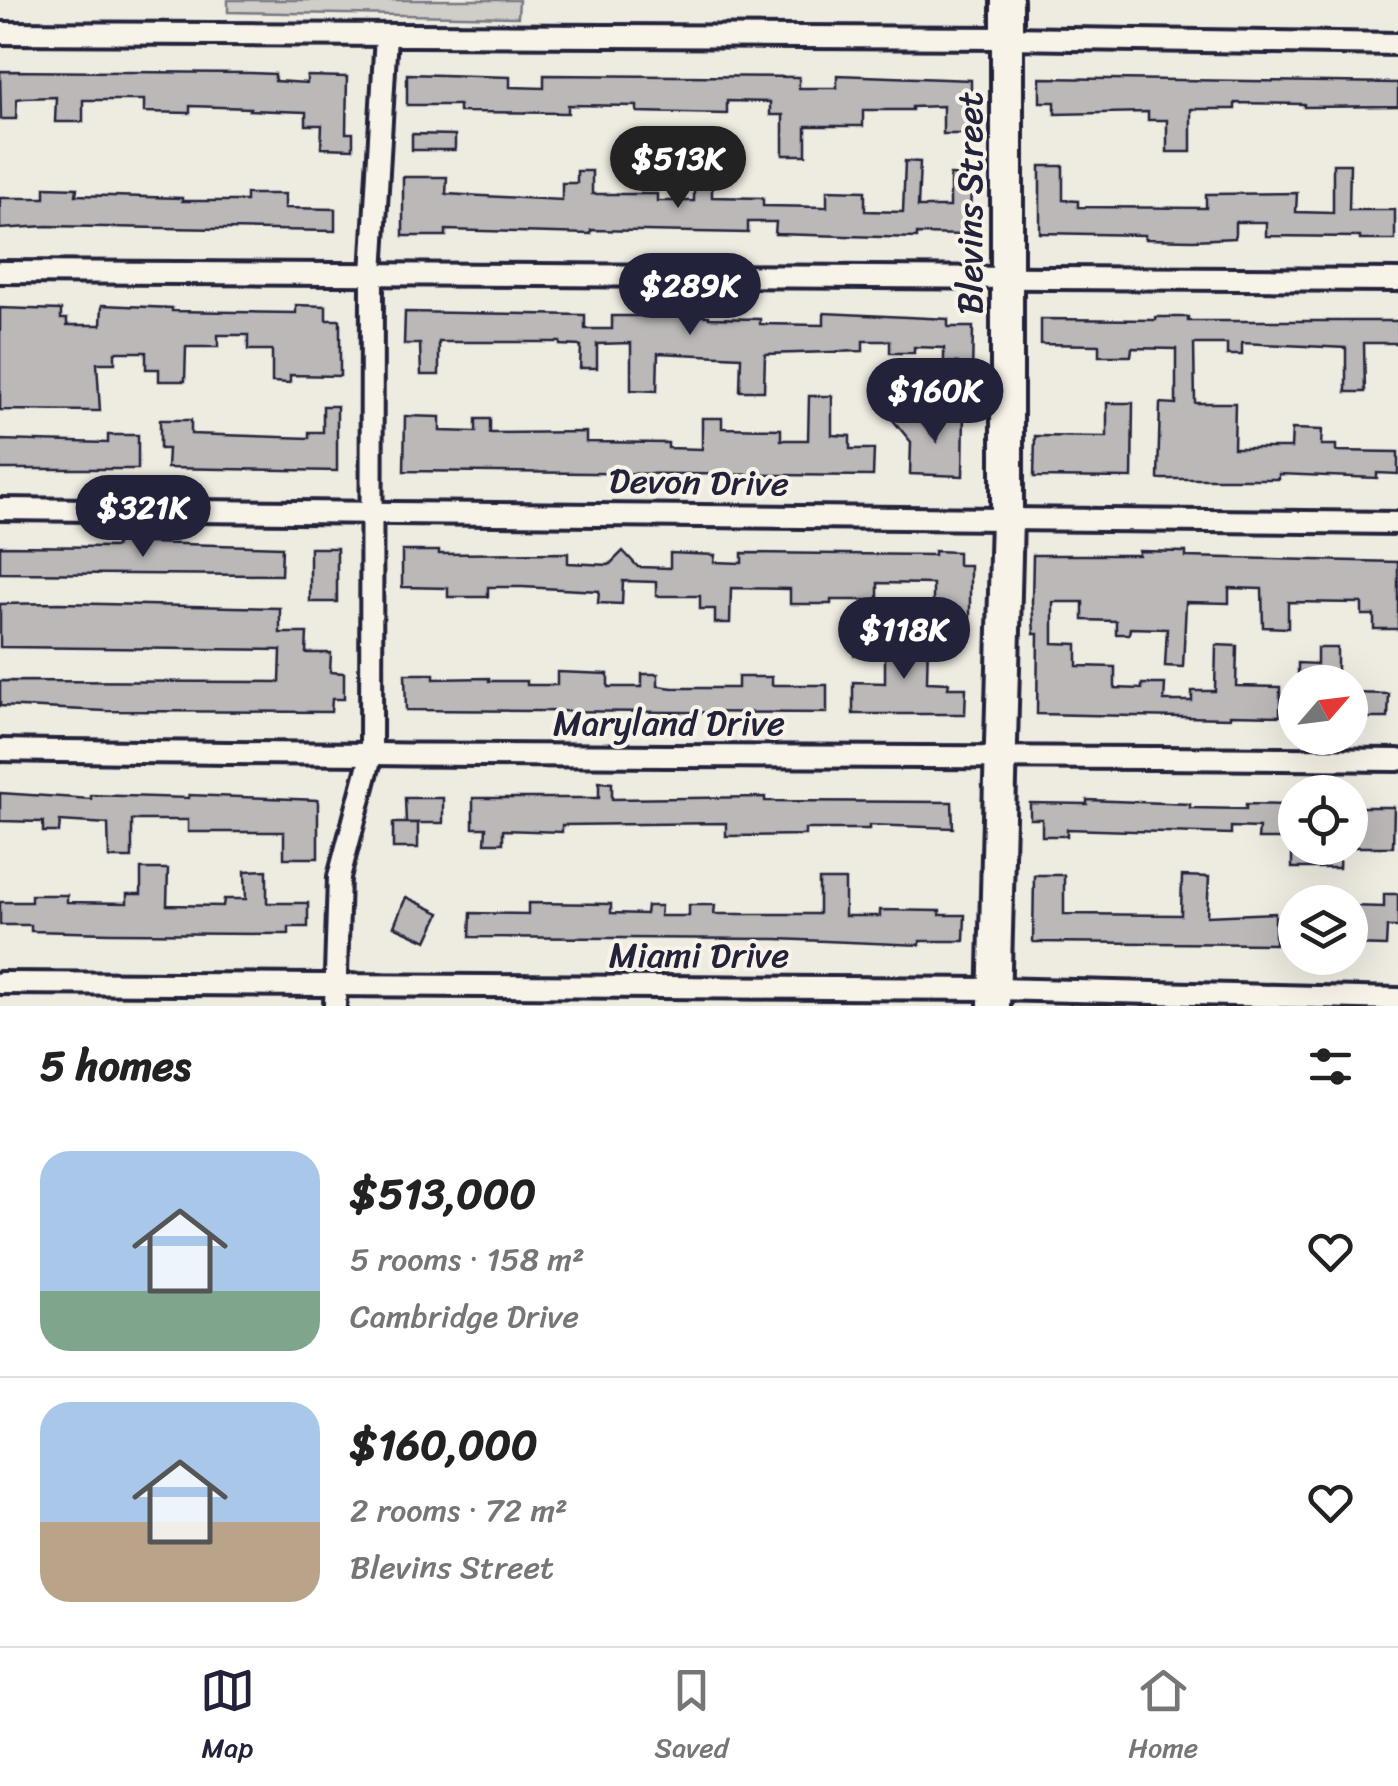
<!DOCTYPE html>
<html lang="en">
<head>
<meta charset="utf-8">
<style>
	:root { --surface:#fff; --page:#f2f2f2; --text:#222; --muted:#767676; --line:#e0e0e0; --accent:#22223b }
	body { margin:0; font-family:Sriracha,sans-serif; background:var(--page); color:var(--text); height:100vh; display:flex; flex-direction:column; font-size:38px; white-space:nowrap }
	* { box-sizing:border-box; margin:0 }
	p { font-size:32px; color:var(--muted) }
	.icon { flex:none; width:55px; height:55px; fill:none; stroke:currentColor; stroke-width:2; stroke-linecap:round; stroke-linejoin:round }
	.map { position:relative; height:1006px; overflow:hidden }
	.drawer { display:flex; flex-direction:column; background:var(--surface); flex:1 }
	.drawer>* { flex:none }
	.needle { width:65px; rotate:62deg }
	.fabs { position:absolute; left:1278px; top:665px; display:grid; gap:20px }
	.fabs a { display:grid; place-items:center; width:90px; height:90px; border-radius:50%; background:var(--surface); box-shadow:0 10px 40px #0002; font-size:50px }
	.price { position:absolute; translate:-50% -85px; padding:0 22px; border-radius:35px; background:var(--accent); color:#fff; font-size:32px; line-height:65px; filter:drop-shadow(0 2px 5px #0008) }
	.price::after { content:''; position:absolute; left:50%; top:60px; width:30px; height:22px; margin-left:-15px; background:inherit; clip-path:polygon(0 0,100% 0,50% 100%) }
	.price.selected { background:#222; color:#fff }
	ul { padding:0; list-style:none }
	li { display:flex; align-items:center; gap:30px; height:250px; padding:0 40px }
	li+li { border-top:2px solid var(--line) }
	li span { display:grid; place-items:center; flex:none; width:280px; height:200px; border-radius:30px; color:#555 }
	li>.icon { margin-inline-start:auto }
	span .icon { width:120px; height:120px; fill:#fffc; stroke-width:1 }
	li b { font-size:42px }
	h2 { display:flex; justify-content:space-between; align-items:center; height:120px; padding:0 40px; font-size:42px }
	.tabs { display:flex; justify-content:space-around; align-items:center; height:140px; border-top:2px solid var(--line); background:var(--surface); font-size:28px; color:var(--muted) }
	.tabs a { display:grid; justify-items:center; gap:5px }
	.tabs .selected { color:var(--accent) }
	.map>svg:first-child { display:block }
	.green { fill:#d1cdc9; stroke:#7a7882; stroke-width:2.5 }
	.building { fill:#bbb8b7; stroke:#22223b; stroke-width:2.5 }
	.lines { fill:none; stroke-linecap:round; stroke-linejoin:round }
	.street-casing { stroke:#22223b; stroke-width:28 }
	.secondary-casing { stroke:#22223b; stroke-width:38 }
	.street { stroke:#f7f3e8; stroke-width:20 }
	.secondary { stroke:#f7f3e8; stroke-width:30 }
	.labels { text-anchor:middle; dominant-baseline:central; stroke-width:8; stroke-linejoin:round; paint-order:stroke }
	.street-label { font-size:35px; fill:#22223b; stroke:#f7f3e8 }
</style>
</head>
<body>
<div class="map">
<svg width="1398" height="1006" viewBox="0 0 1398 1006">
	<rect width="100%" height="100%" fill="#eeebe1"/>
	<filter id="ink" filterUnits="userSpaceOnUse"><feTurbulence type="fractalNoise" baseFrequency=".01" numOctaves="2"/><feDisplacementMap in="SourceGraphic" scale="20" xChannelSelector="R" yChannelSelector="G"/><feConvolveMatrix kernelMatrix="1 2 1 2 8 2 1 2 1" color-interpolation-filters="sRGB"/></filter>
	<g filter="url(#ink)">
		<polygon class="green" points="228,0 519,0 518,17 228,12"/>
		<g class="building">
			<polygon points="0,71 251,73 275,74 275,81 307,83 307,76 347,77 346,133 353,133 353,149 321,148 322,125 306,125 306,112 249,110 250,108 190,106 190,113 144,112 144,100 83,100 83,122 55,122 56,97 24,98 17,99 16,119 1,119"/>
			<polygon points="407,74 510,77 510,87 544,88 544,75 799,77 799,88 837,88 837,75 971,80 971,134 943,134 943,106 912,107 912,110 863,110 863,126 806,126 806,155 783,155 783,115 770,115 770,102 727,101 727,114 637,112 637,106 568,105 568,113 459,112 459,105 407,105"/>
			<polygon points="1040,78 1398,83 1398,106 1304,107 1304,104 1235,103 1235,109 1191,109 1191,152 1167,152 1167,120 1148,120 1148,112 1055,114 1055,102 1040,102"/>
			<polygon points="412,134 455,135 455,150 412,150"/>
			<polygon points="694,160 712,160 712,197 763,198 763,206 827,207 827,190 865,191 865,211 903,212 905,161 920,162 918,207 950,207 950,175 971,176 970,235 917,234 917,238 775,234 776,222 748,222 748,233 591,230 591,234 446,230 446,236 403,236 403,177 447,177 446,194 562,200 562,183 577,183 577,171 592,171 592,194 657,194 657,201 694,201"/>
			<polygon points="1333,164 1350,164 1349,210 1395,210 1395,240 1360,240 1360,237 1266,236 1266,222 1235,222 1235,238 1193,240 1145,239 1145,235 1040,233 1040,166 1063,166 1063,200 1078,201 1078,207 1206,208 1206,194 1297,193 1296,212 1333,213"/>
			<polygon points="45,187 77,188 76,195 182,198 182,201 246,201 246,194 285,194 285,208 335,209 335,231 46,226 0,229 0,198 45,198"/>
			<polygon points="102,305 172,308 172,311 296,313 296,305 326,306 326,320 340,320 340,376 290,375 290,383 272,382 272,350 248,350 248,335 218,335 218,347 186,347 185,381 159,381 159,369 146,369 146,352 115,352 115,363 97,363 100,411 0,410 0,308 61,310 61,319 67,319 67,325 101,325"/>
			<polygon points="405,312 585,315 585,329 612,329 612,316 709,316 709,318 760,319 760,324 824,325 824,313 948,319 948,327 973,327 972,377 958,377 958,363 944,362 944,348 914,347 914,353 890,353 890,341 863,341 863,351 765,354 764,391 740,391 741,357 658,353 657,391 631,390 631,343 597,344 597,368 580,368 581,346 560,345 560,342 439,342 439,375 421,375 420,344 404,344"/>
			<polygon points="1156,317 1188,317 1188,321 1398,321 1398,343 1364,343 1365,392 1346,392 1346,348 1242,343 1242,355 1227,355 1227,344 1194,344 1195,403 1235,403 1234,448 1291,448 1292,429 1322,430 1321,445 1336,445 1336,451 1398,452 1398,474 1377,473 1377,478 1279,474 1279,479 1158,479 1160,403 1176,404 1176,349 1132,348 1131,356 1099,356 1099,345 1041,344 1041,319 1156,320"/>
			<polygon points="809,396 832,396 832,435 850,436 850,449 874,449 873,476 404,471 405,416 440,417 440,431 476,432 476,419 490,419 490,433 586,432 586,442 668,443 668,448 702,449 702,418 722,418 722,428 781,429 781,440 808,440"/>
			<polygon points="1107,403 1133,403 1132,478 1034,477 1035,436 1107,437"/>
			<polygon points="323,406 337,406 337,471 167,468 168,449 160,449 160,420 191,420 191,434 309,438 309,432 323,432"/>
			<polygon points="907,406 937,441 938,410 964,410 963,476 910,474 911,442 892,419"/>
			<polygon points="108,435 138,435 138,469 0,469 0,440 108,443"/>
			<polygon points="116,542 282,547 281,575 0,573 0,546 116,547"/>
			<rect x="310" y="548" width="27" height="54"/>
			<polygon points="402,551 439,551 439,554 568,553 568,563 609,565 623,551 638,567 670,568 670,553 715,555 714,562 742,563 742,553 934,555 934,551 958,552 958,565 970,565 970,620 945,620 945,606 933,606 933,584 878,583 878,600 831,600 831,604 790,604 790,589 731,588 730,623 715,623 715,609 700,609 700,596 656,596 656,582 623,581 622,604 598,603 599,591 522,587 488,587 488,597 448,597 448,588 402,587"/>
			<polygon points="1139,551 1186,552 1186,557 1398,562 1398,629 1374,629 1374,615 1362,615 1362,603 1288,602 1288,628 1263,627 1262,589 1229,588 1229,603 1186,602 1183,667 1165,666 1167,629 1130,628 1129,634 1116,634 1116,621 1083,620 1083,602 1053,602 1053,643 1077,644 1077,666 1115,667 1115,688 1142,689 1142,684 1165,684 1164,701 1192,701 1192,691 1215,691 1216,645 1237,646 1236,686 1280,687 1280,716 1230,715 1230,718 1037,714 1038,634 1034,634 1032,602 1033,555 1139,555"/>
			<polygon points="59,603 280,608 280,633 307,633 306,653 331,653 330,672 344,673 344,699 332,699 331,712 106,711 0,706 0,681 280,682 281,650 0,647 0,604"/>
			<polygon points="854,639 928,639 927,682 949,683 948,688 966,688 965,714 853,714 853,682 885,683 885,656 854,655"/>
			<polygon points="1317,648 1337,648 1337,682 1298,682 1298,663 1317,664"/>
			<polygon points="557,672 608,674 608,687 642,687 642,674 658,674 658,686 673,688 738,688 738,677 772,677 772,685 827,685 827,713 406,710 405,674 434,674 434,679 489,678 489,681 527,681 527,685 557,685"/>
			<polygon points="1352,693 1389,694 1388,718 1351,718"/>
			<polygon points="599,782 612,783 612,799 765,797 765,801 952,802 953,828 869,825 869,829 805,829 805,835 726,836 726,823 562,825 562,832 503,830 503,843 485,843 486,828 473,828 473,798 599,798"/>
			<polygon points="0,793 91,799 91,795 189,798 189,795 318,800 318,858 284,858 284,832 188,832 188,820 132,820 132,858 109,858 108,824 60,821 59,832 43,832 43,822 0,821"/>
			<polygon points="405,798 443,798 443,823 406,823"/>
			<polygon points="1087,800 1190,804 1190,808 1246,809 1246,804 1285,805 1284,839 1258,839 1259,828 1231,827 1231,834 1067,829 1067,836 1042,836 1042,819 1030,819 1030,803 1087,804"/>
			<polygon points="1356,807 1394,807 1393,847 1355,847"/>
			<rect x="393" y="823" width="25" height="25"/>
			<polygon points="1292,848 1340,848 1339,868 1292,868"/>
			<polygon points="141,869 168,869 167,905 223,906 224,899 246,899 245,871 267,870 267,903 308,903 308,927 289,927 289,934 111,933 31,931 31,925 0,925 0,902 31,902 31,895 67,895 67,902 127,903 127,894 141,894"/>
			<polygon points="1034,875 1064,875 1064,914 1181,915 1182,876 1209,877 1207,916 1275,913 1275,944 1033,942"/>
			<polygon points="819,880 845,880 845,916 880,916 880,910 940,911 940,915 965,915 964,941 920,941 920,945 777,939 470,937 471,913 528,914 528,903 611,904 611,913 646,914 647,906 661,906 660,916 689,916 689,905 715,905 714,914 819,914"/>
			<polygon points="1384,894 1398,894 1398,927 1387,927 1386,946 1350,945 1350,906 1384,907"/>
			<polygon points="406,897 440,913 427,941 394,926"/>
		</g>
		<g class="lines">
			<g class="street-casing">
				<g id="street">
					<polyline points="0,33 1006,38 1398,44"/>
					<polyline points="0,272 1398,280"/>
					<polyline points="0,509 1398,523"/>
					<path d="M0 750C466 758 932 755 1398 760"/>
					<polyline points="0,983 994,989 1398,999"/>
					<polyline points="335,1006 339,877 371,756 372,274 386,35"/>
				</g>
			</g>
			<g class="secondary-casing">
				<polyline id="secondary" points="994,1006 1007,517 1007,0"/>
			</g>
			<use href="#street" class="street"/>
			<use href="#secondary" class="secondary"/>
		</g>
	</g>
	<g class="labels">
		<g class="street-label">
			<text transform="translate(970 203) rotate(-90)">Blevins Street</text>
			<text transform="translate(699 482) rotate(1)">Devon Drive</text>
			<text x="669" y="723">Maryland Drive</text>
			<text x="699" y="955">Miami Drive</text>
		</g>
	</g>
</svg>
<div class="fabs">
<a><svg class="needle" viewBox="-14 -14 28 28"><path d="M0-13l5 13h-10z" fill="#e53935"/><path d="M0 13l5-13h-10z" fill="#767676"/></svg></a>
<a><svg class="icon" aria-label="locate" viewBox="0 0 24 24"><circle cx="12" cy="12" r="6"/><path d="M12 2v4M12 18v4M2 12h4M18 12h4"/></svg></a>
<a><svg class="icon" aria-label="layers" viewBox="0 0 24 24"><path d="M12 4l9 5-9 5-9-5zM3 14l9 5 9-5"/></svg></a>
</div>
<b class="price selected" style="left:678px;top:211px">$513K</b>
<b class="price" style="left:690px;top:338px">$289K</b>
<b class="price" style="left:935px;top:443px">$160K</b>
<b class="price" style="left:143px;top:560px">$321K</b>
<b class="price" style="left:904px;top:682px">$118K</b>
</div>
<section class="drawer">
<h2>5 homes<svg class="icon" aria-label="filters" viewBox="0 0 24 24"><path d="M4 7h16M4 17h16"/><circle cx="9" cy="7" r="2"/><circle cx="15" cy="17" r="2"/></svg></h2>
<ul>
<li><span style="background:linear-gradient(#a9c7e8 70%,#7fa58c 0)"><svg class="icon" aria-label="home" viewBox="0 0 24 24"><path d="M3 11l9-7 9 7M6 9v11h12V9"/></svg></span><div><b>$513,000</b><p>5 rooms · 158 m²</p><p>Cambridge Drive</p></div><svg class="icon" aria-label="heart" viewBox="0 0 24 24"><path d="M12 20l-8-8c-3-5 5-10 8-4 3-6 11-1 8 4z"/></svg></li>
<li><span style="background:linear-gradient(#a9c7e8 60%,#b9a48a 0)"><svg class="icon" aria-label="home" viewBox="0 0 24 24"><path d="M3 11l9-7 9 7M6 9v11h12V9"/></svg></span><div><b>$160,000</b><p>2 rooms · 72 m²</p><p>Blevins Street</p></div><svg class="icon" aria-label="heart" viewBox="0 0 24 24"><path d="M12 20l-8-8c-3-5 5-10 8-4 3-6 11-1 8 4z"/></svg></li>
</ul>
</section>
<nav class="tabs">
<a class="selected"><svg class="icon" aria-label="map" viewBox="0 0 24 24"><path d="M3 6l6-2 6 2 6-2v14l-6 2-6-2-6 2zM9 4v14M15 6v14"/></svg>Map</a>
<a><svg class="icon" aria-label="saved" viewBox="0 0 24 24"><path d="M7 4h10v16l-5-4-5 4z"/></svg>Saved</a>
<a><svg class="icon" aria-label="home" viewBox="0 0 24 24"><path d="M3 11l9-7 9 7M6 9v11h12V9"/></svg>Home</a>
</nav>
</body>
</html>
